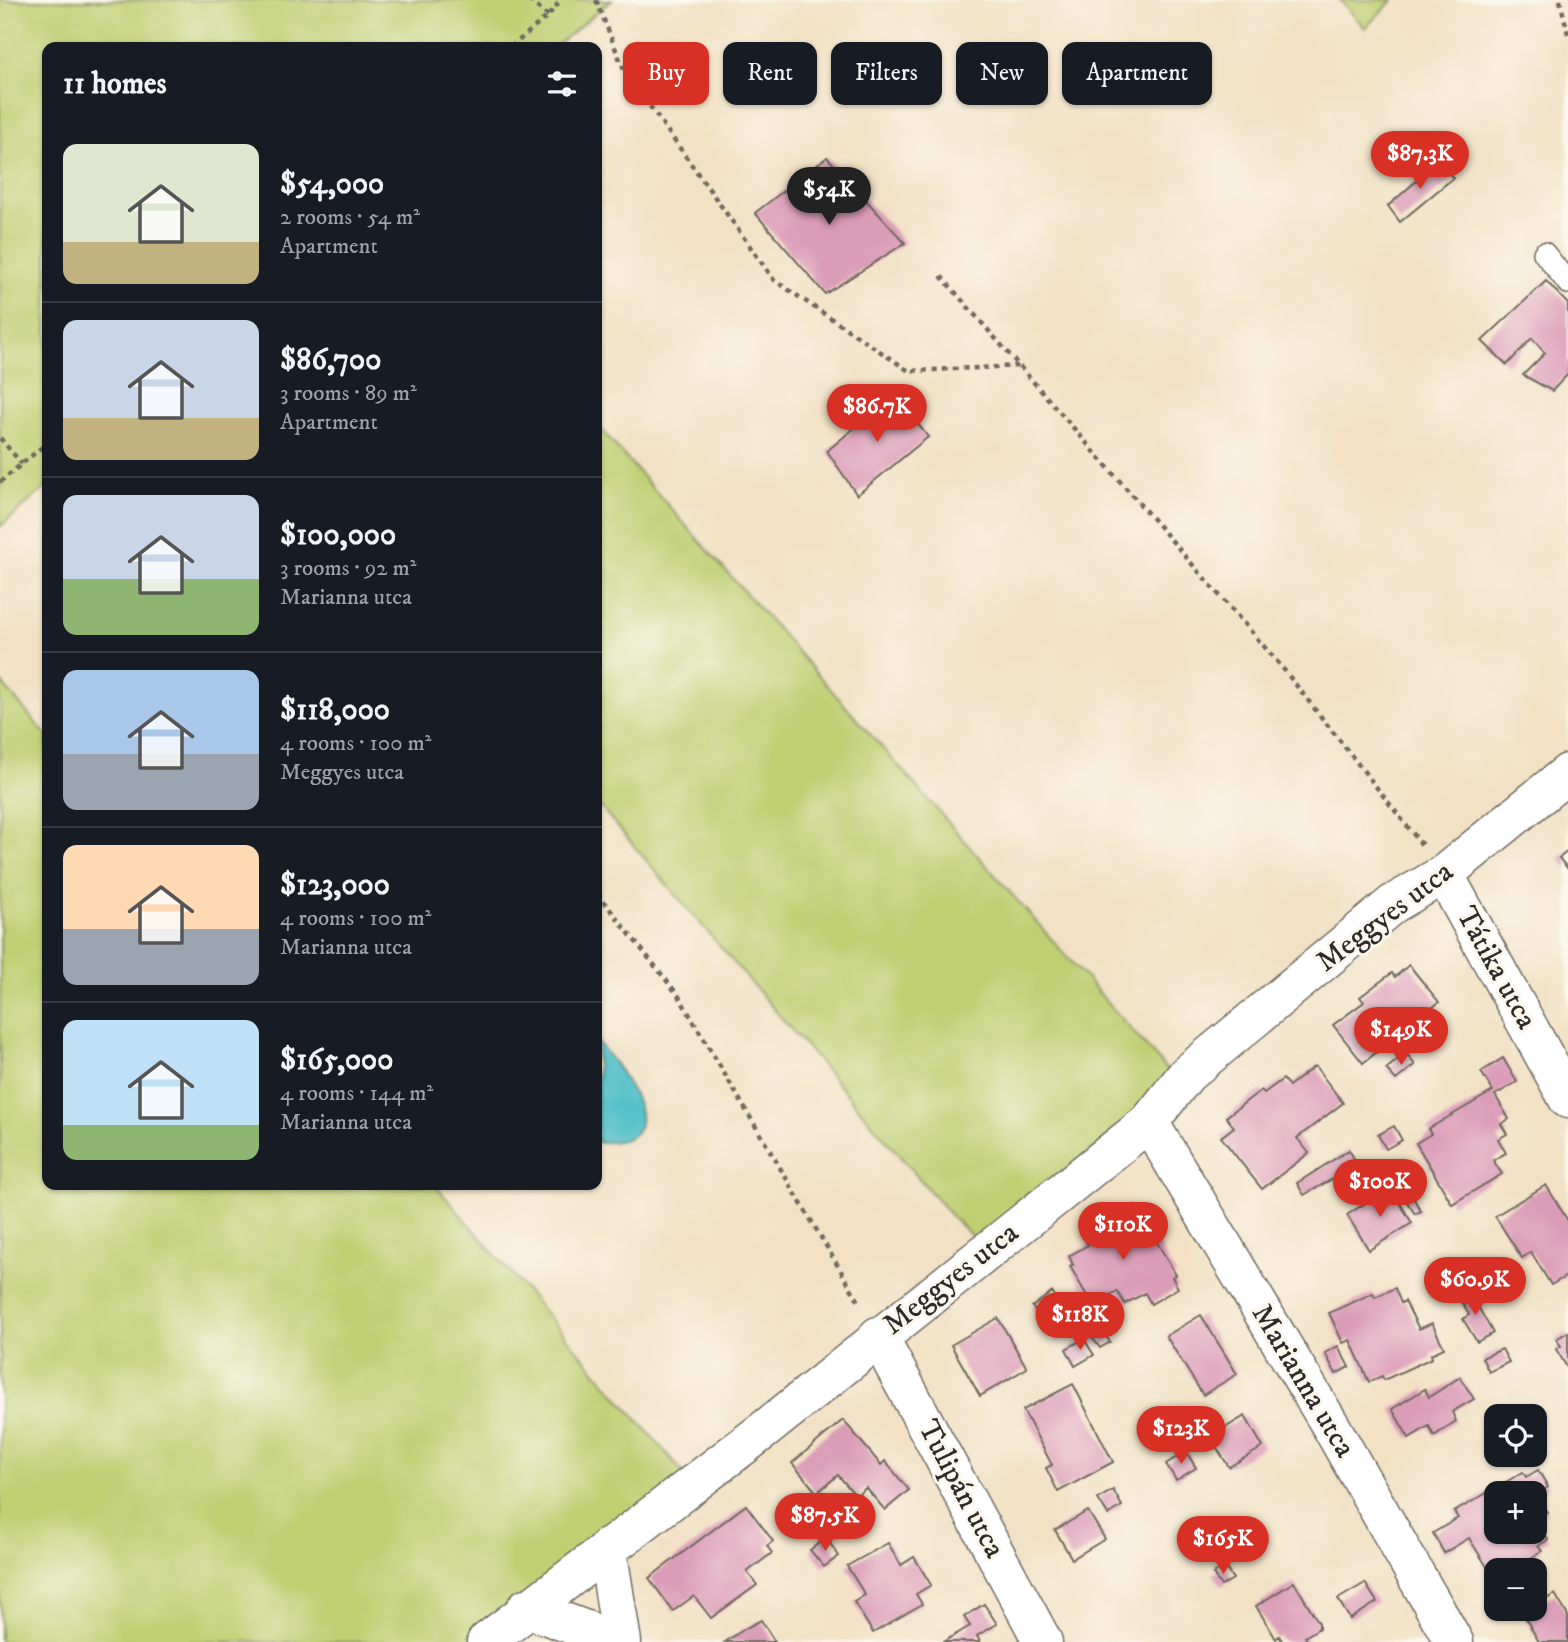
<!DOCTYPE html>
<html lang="en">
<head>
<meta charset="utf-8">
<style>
	:root { --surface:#171b24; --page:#20242c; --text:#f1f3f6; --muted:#9ea1a6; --line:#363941; --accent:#d93025 }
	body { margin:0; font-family:"IM FELL DW Pica",serif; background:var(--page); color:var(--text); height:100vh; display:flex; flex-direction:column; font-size:26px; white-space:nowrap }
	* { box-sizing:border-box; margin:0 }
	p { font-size:23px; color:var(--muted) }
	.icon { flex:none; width:38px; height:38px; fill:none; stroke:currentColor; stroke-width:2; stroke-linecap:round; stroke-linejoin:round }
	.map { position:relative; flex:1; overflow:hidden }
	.side { position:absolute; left:42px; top:42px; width:560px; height:1148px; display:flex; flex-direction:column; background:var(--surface); border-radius:14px; box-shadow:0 2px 5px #0004 }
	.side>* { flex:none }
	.hud { position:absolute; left:623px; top:42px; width:665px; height:63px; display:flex; gap:14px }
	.buttons { position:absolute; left:1484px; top:1404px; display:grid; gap:14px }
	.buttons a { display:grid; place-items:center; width:63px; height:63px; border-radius:14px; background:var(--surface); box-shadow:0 2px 5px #0004; font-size:35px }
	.price { position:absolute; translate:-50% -60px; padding:0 16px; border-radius:24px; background:var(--accent); color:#fff; font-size:23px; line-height:46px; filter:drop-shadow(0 2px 4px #0008) }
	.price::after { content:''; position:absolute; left:50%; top:42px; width:21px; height:16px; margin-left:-10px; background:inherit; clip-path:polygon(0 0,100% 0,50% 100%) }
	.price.selected { background:#222; color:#fff }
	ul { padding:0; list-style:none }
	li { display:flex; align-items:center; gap:21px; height:175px; padding:0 21px }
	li+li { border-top:2px solid var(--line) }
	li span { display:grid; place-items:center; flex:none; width:196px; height:140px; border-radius:14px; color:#555 }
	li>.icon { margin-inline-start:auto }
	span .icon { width:84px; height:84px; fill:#fffc; stroke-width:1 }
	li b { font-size:30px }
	h2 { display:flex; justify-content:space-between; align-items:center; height:84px; padding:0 21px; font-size:30px }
	.chip { padding:0 24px; border-radius:14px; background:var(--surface); box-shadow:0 2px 5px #0004; font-size:24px; line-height:63px }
	.chip.selected { background:var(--accent); color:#fff }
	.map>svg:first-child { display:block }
	.green { fill:#bfcf72; stroke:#757d4e; stroke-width:2 }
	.water { fill:#52c0c8; stroke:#3e767a; stroke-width:2 }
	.building { fill:#db9cb8; fill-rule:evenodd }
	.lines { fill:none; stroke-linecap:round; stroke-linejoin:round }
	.service-casing { stroke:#716b61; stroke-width:24 }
	.minor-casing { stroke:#716b61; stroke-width:41 }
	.path { stroke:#716b61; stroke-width:4.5; stroke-dasharray:5 5; stroke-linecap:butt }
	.service { stroke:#fff; stroke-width:21 }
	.minor { stroke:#fff; stroke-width:38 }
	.labels { text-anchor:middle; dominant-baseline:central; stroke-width:6; stroke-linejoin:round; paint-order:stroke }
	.street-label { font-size:30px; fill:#2b2b2b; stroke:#fbf7ec }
</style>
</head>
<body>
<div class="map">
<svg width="1568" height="1642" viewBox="0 0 1568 1642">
	<rect width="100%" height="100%" fill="#fbf7ec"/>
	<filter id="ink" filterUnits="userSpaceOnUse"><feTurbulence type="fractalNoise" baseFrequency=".0143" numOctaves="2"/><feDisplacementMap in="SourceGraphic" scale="14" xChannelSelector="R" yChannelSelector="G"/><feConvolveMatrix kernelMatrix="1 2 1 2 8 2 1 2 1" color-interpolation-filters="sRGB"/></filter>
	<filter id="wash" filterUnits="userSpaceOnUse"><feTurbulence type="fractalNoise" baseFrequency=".00686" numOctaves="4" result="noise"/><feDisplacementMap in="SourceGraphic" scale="28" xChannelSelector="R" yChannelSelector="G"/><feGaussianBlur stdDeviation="1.57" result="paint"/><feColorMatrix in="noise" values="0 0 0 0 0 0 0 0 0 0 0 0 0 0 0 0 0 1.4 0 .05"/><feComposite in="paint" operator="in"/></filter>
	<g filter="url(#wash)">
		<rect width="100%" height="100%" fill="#f2e1c4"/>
		<g class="green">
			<polygon points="0,0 612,0 554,47 47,47 47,486 0,527"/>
			<polygon points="1340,0 1393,0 1365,28"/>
			<polygon points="597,425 1168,1071 1143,1109 978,1242 953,1218 597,803"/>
			<polygon points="0,681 47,736 47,1185 435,1185 686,1476 484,1642 0,1642"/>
		</g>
		<path class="water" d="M597 1041C620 1069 682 1146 597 1142Z"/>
		<g id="blocks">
			<g class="building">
				<polygon points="827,157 905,243 825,294 755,213"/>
				<polygon points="1439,161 1453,178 1400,222 1388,206"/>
				<polygon points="1546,281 1568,304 1568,374 1552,391 1523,375 1545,353 1532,338 1507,365 1482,341"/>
				<polygon points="895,394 928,437 857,495 827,451"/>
				<polygon points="1568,851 1568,869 1559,858"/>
				<polygon points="1409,965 1439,1002 1425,1014 1431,1022 1400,1047 1393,1039 1363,1063 1333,1025 1364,1002 1360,997 1377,984 1392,973 1395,977"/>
				<polygon points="1406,1053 1415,1065 1396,1080 1386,1069"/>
				<polygon points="1503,1058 1517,1082 1495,1095 1509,1119 1501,1124 1507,1134 1498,1139 1506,1153 1493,1160 1502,1174 1452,1204 1416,1143 1431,1134 1428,1129 1493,1091 1481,1072"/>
				<polygon points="1315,1066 1343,1103 1297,1138 1309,1153 1262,1189 1221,1137 1234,1127 1226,1117 1261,1090 1264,1093 1283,1079 1289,1086"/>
				<polygon points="1394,1126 1402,1140 1386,1149 1378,1135"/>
				<polygon points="1349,1150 1362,1172 1339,1185 1334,1178 1304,1195 1297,1183"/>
				<polygon points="1402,1179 1421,1211 1415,1214 1394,1183"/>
				<polygon points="1546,1185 1568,1221 1568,1275 1551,1285 1531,1252 1522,1258 1495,1216"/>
				<polygon points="1390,1187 1412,1223 1369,1250 1347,1215"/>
				<polygon points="1136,1206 1176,1275 1172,1277 1178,1288 1151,1304 1145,1293 1125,1304 1117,1291 1092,1305 1070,1266 1073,1265 1069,1256 1088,1245 1083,1236"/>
				<polygon points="1395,1288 1401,1303 1405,1301 1419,1329 1432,1323 1444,1348 1431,1354 1432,1358 1384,1380 1382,1376 1369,1382 1350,1340 1343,1343 1329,1313 1373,1293 1375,1297"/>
				<polygon points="1468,1289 1493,1333 1477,1342 1463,1319 1469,1315 1457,1295"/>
				<polygon points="1052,1292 1068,1313 1049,1328 1032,1307"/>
				<polygon points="1201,1315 1237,1374 1203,1395 1166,1336"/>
				<polygon points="998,1318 1027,1368 980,1396 951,1345"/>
				<polygon points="1101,1329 1110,1342 1100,1348 1091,1336"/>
				<polygon points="1568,1332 1568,1369 1556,1349 1561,1346 1556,1339"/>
				<polygon points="1084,1339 1094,1355 1075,1366 1066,1349"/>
				<polygon points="1338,1346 1349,1367 1336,1374 1325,1353"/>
				<polygon points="1502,1349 1509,1362 1489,1372 1482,1358"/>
				<polygon points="1460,1377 1474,1399 1452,1412 1456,1421 1434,1436 1429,1426 1409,1438 1392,1409 1425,1389 1429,1397"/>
				<polygon points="1073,1384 1113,1462 1058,1492 1046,1468 1052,1465 1023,1410"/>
				<polygon points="1245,1416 1263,1447 1229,1467 1210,1437"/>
				<polygon points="843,1420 881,1465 885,1461 909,1490 885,1510 866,1488 856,1496 838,1475 817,1493 792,1463"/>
				<polygon points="1186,1451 1196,1468 1176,1480 1166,1464"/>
				<path d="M1538 1470 1548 1487 1536 1495 1547 1512 1536 1519 1548 1540 1538 1546 1542 1551 1511 1570 1503 1562 1489 1570 1469 1538 1444 1553 1433 1533 1458 1518 1454 1512 1523 1472 1526 1477ZM1496 1493H1535V1531H1496Z"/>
				<polygon points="1113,1490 1122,1506 1108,1515 1098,1499"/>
				<polygon points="746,1505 773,1541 767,1546 772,1553 747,1572 757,1585 711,1618 694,1596 673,1611 649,1578"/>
				<polygon points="1088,1511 1105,1539 1072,1559 1055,1530"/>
				<polygon points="826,1538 839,1556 824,1567 810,1550"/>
				<polygon points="888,1543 901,1565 914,1557 931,1585 916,1594 922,1604 873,1633 854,1602 865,1595 847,1566"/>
				<polygon points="1225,1567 1233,1579 1221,1586 1213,1574"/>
				<polygon points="1294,1582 1319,1623 1319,1628 1305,1637 1309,1642 1283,1642 1279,1636 1276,1639 1256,1606"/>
				<polygon points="1365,1583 1377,1602 1350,1619 1338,1599"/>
				<polygon points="1555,1594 1568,1616 1568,1642 1539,1642 1522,1612 1535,1608 1535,1605"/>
				<polygon points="984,1604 997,1624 977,1636 980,1642 943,1642 970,1626 964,1617"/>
				<polygon points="761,1620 775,1642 725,1642 746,1628"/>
			</g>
		</g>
	</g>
	<g filter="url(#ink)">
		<use href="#blocks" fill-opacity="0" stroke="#716b61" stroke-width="2"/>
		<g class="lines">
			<g class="service-casing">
				<polyline id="service" points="1544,253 1568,283"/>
			</g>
			<g class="minor-casing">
				<g id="minor">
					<polyline points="1444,874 1568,1099"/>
					<polyline points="1149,1122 1332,1428 1454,1642"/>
					<polyline points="878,1336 1043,1642"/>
					<polyline points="607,1548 622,1642"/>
					<polyline points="526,1608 619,1642"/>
					<polyline points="486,1642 764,1430 1149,1122 1187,1074 1393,904 1444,874 1568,773"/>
				</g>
			</g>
			<g class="path">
				<polyline points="529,0 548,16"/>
				<polyline points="596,0 624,70 774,280 909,371 1020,366"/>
				<polyline points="1560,0 1568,34"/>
				<polyline points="511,47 548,16 561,0"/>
				<polyline points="941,276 1281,666 1422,845"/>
				<polyline points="0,438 22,464"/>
				<polyline points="0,482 47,443"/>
				<polyline points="597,893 678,995 861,1305"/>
			</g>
			<use href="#service" class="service"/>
			<use href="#minor" class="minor"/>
		</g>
	</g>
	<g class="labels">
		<g class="street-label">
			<text transform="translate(1385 917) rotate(-37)">Meggyes utca</text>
			<text transform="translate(1496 968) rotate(61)">Tátika utca</text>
			<text transform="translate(951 1279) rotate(-38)">Meggyes utca</text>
			<text transform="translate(1303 1381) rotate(59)">Marianna utca</text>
			<text transform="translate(961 1489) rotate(62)">Tulipán utca</text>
		</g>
	</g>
</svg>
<div class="buttons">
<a><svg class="icon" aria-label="locate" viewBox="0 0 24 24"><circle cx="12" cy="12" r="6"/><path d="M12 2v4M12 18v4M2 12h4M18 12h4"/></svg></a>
<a>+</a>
<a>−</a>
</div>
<b class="price" style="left:1420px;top:191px">$87.3K</b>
<b class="price selected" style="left:829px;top:227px">$54K</b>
<b class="price" style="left:877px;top:444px">$86.7K</b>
<b class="price" style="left:1401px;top:1067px">$149K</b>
<b class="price" style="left:1380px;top:1219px">$100K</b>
<b class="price" style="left:1123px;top:1262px">$110K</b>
<b class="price" style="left:1475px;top:1317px">$60.9K</b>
<b class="price" style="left:1080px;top:1352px">$118K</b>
<b class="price" style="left:1181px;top:1466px">$123K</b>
<b class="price" style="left:825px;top:1553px">$87.5K</b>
<b class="price" style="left:1223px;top:1576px">$165K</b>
<div class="hud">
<a class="chip selected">Buy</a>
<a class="chip">Rent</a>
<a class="chip">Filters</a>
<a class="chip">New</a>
<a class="chip">Apartment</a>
</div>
<section class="side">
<h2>11 homes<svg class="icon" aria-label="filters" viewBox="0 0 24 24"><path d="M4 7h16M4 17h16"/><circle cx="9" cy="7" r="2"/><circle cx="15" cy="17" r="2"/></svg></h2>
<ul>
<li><span style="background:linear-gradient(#dfe7d0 70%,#c2b280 0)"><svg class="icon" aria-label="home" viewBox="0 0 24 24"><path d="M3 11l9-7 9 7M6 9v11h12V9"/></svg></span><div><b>$54,000</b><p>2 rooms · 54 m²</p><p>Apartment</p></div></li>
<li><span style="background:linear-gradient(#c9d6e8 70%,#c2b280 0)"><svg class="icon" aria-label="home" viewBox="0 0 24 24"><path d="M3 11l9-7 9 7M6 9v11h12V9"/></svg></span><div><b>$86,700</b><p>3 rooms · 89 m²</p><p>Apartment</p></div></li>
<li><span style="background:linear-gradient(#c9d6e8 60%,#8fb573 0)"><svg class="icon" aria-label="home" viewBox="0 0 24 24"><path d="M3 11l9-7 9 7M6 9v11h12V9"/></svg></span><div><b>$100,000</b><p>3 rooms · 92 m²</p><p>Marianna utca</p></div></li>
<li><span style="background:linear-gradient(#a9c7e8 60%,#9aa5b1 0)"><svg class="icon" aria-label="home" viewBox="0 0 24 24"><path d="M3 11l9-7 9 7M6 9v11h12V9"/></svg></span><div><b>$118,000</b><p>4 rooms · 100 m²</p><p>Meggyes utca</p></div></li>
<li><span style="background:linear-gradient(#ffd9b3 60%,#9aa5b1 0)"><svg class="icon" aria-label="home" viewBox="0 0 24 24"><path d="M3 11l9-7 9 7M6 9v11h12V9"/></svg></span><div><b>$123,000</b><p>4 rooms · 100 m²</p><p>Marianna utca</p></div></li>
<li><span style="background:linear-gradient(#bfe0f5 75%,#8fb573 0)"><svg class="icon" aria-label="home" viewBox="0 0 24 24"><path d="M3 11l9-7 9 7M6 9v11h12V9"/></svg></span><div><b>$165,000</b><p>4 rooms · 144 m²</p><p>Marianna utca</p></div></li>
</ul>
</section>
</div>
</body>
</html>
